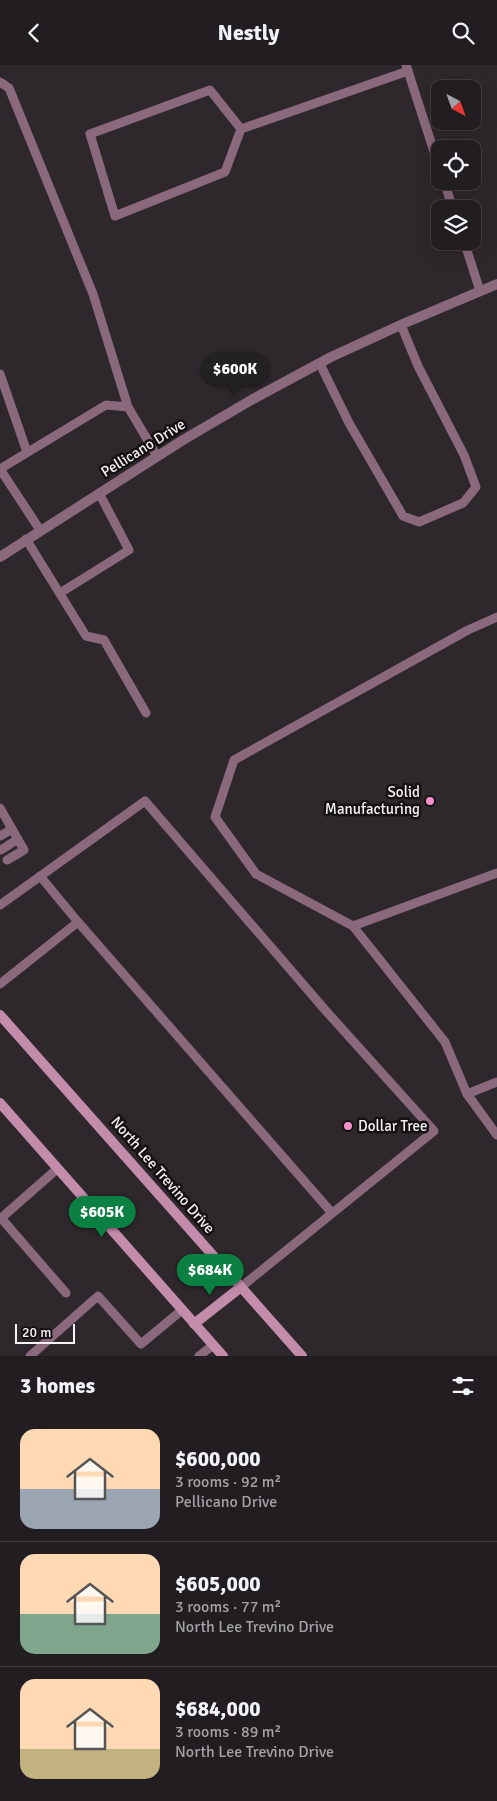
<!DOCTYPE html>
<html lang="en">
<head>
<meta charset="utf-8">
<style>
	:root { --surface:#221d20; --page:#2e2a2d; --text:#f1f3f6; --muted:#a2a2a5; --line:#3f3b3e; --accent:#0b8043 }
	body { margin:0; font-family:Signika,sans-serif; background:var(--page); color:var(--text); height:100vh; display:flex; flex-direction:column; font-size:19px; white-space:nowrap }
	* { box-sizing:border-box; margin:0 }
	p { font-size:16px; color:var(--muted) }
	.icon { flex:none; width:28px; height:28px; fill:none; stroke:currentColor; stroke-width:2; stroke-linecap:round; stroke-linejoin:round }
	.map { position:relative; height:1291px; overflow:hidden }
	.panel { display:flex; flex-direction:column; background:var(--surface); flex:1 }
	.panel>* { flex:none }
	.needle { width:32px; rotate:139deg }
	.fabs { position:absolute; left:431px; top:15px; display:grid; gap:10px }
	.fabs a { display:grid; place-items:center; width:50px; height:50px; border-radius:10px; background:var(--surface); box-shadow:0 5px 20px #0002,0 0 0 1px var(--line); font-size:25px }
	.scale { position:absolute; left:15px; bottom:12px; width:60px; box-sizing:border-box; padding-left:5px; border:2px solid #f6f1f4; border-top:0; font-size:14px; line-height:18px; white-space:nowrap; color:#f6f1f4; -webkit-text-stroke:4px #141113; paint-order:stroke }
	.price { position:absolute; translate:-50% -42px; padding:0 11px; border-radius:18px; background:var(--accent); color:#fff; font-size:16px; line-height:32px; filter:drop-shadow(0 1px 2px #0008) }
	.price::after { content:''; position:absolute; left:50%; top:30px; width:15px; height:11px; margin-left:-8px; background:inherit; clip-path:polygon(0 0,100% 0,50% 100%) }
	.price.active { background:#222; color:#fff }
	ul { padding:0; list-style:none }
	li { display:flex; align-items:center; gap:15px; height:125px; padding:0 20px }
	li+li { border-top:1px solid var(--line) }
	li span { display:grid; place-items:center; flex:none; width:140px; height:100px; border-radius:15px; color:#555 }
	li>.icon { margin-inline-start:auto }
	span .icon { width:60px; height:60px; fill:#fffc; stroke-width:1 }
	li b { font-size:21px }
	h2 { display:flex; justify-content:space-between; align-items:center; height:60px; padding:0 20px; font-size:21px }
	header { display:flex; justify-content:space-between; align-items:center; height:65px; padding:0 20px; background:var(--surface); font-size:22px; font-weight:800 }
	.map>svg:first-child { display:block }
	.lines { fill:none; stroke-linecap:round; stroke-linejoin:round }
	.service { stroke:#8b697c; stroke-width:9 }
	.tertiary { stroke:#8b697c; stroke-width:10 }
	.secondary { stroke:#c38cab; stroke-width:10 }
	.poi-dot { fill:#f790cd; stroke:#141113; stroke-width:2 }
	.labels { text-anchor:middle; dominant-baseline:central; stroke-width:5; stroke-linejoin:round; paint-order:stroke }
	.street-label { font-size:15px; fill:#f6f1f4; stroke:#141113 }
	.poi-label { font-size:15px; fill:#f6f1f4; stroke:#141113; text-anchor:end }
</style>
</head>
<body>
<header><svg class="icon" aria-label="back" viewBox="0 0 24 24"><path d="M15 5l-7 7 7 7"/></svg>Nestly<svg class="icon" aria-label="search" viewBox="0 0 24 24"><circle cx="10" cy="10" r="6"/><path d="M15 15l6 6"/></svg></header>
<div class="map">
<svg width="497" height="1291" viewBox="0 0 497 1291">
	<rect width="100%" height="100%" fill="#2e272b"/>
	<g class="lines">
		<g class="service">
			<polyline points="406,0 440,105"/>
			<polyline points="0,17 9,23 93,229 128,342"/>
			<polyline points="241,64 225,107 115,151 90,69 210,25 241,64 408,6"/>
			<polyline points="444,116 453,144"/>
			<polyline points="464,176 480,226"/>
			<polyline points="320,299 349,358 403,451 419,457 463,438 476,422 464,390 418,301 401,260"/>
			<polyline points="0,309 27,387"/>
			<polyline points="0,404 106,340 128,342 157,391"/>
			<polyline points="0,404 40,465"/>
			<polyline points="26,474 86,571 104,575 146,648"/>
			<polyline points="60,528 129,485 99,428"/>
			<polyline points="497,552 468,565 234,695 215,752 256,809 353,861 445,977 467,1029 497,1070"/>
			<polyline points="0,743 24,785 7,795"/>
			<polyline points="0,771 12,764"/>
			<polyline points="1,785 18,774"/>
			<polyline points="40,811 78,857"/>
			<polyline points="0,840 145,736 326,946 434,1066 241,1222"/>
			<polyline points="353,861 497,808"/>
			<polyline points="0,919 78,857 332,1148"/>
			<polyline points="467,1029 497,1017"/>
			<polyline points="1,1153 66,1228"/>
			<polyline points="0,1154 57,1104"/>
			<polyline points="30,1291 98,1231 141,1279 182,1245"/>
			<polyline points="199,1291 213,1280"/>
		</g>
		<polyline class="tertiary" points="0,492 183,375 253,334 331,292 405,258 497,219"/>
		<g class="secondary">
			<polyline points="0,950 302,1291"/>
			<polyline points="0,1038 223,1291"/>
			<polyline points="194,1259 241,1222"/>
		</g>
	</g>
	<g class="poi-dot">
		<circle cx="430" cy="736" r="5"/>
		<circle cx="348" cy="1061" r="5"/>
	</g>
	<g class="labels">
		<g class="street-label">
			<text transform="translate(143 383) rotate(-32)">Pellicano Drive</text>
			<text transform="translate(163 1110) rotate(49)">North Lee Trevino Drive</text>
		</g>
		<g class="poi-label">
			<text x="420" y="727">Solid<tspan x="420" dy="17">Manufacturing</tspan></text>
			<text x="358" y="1061" text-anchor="start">Dollar Tree</text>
		</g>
	</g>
</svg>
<div class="fabs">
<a><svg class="needle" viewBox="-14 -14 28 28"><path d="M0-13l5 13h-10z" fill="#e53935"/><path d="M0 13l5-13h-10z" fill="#a2a2a5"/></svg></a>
<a><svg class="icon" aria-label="locate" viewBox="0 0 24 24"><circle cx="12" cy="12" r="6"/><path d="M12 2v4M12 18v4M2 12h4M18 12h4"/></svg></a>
<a><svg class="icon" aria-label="layers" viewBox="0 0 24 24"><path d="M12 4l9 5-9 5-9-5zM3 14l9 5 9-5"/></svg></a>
</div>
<div class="scale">20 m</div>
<b class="price active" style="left:235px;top:330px">$600K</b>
<b class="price" style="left:102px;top:1173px">$605K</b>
<b class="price" style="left:210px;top:1231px">$684K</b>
</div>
<section class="panel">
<h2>3 homes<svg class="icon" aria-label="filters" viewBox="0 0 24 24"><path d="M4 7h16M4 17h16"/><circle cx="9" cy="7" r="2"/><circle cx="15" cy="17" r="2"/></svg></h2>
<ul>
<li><span style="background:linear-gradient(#ffd9b3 60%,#9aa5b1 0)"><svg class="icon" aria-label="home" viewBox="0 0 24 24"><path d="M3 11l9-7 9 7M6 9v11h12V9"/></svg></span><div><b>$600,000</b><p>3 rooms · 92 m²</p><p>Pellicano Drive</p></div></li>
<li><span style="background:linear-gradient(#ffd9b3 60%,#7fa58c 0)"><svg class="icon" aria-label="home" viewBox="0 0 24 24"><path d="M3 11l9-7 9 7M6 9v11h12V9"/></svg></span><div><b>$605,000</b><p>3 rooms · 77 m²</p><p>North Lee Trevino Drive</p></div></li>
<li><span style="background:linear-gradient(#ffd9b3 70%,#c2b280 0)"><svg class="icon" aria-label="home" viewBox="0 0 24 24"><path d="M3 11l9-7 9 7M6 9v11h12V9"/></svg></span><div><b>$684,000</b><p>3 rooms · 89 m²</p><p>North Lee Trevino Drive</p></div></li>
</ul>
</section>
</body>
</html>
